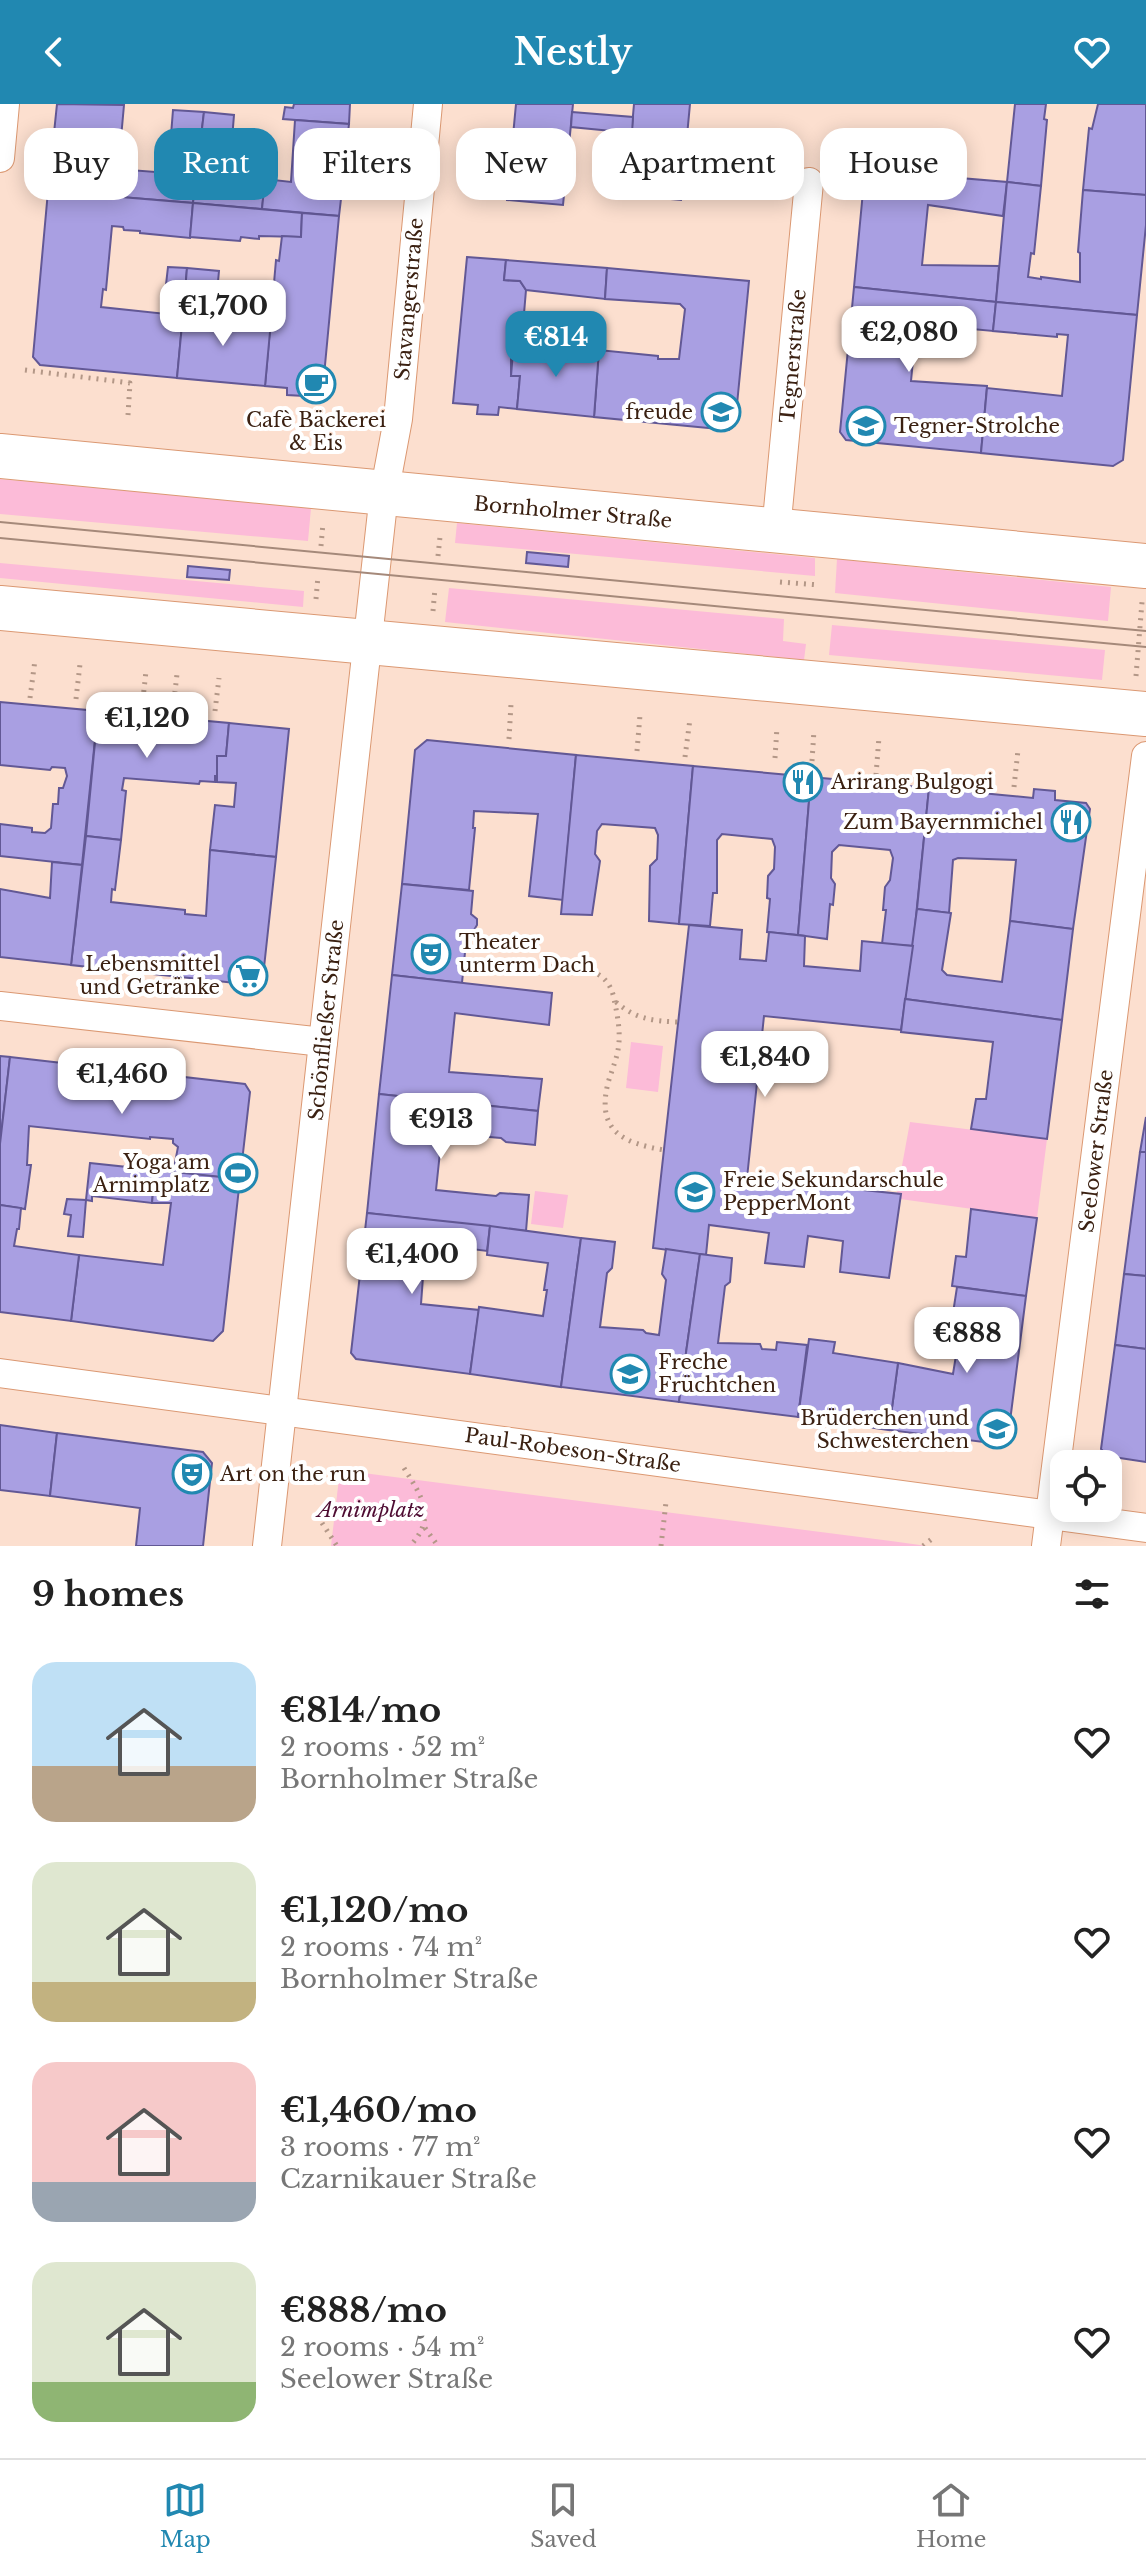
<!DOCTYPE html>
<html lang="en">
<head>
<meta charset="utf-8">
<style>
	:root { --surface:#fff; --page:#f6f6f6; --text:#222; --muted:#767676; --line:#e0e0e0; --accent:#2188b1 }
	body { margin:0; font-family:"Libre Baskerville",serif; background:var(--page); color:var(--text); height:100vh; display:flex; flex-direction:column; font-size:30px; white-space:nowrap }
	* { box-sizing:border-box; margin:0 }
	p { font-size:26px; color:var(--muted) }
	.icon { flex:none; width:44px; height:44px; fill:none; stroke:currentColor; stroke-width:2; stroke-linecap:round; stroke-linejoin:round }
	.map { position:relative; height:1442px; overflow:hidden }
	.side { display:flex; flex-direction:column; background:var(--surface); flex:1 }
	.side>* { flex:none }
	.banner { position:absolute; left:24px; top:24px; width:1098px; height:72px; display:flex; gap:16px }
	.buttons { position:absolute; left:1050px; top:1346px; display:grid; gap:16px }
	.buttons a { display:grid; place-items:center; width:72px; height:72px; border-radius:16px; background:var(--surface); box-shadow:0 4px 20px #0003; font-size:40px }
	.price { position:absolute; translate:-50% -68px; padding:0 18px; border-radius:16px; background:#fff; color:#222; font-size:26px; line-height:52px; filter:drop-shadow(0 2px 4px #0008) }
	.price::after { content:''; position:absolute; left:50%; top:48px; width:24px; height:18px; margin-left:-12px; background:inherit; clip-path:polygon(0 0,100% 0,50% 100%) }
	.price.selected { background:var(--accent); color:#fff }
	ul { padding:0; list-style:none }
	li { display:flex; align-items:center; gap:24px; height:200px; padding:0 32px }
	li span { display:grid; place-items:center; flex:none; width:224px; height:160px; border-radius:24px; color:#555 }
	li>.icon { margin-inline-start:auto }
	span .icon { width:96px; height:96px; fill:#fffc; stroke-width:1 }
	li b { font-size:34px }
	h2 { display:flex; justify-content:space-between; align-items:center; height:96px; padding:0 32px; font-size:34px }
	.tag { padding:0 28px; border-radius:24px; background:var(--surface); box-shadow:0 4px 20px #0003; font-size:28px; line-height:72px }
	.tag.selected { background:var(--accent); color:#fff }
	header { display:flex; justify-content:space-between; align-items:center; height:104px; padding:0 32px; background:var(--accent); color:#fff; font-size:36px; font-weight:600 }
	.menu { display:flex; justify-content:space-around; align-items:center; height:112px; border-top:2px solid var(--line); background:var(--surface); font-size:22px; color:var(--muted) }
	.menu a { display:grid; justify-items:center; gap:4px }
	.menu .selected { color:var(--accent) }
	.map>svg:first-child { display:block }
	.green { fill:#fcbbd8 }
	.building { fill:#a99fe2; stroke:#625895; stroke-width:2 }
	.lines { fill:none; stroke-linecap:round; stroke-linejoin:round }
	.street-casing { stroke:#db9872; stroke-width:30 }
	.primary-casing { stroke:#db9872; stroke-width:46 }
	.path { stroke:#b39787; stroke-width:5; stroke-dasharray:2 6; stroke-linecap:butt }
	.street { stroke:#fff; stroke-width:28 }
	.primary { stroke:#fff; stroke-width:44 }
	.tram { stroke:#a5897a; stroke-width:2 }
	.labels { text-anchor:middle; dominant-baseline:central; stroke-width:8; stroke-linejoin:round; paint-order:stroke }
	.street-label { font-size:20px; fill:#3b2112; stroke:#fff }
	.poi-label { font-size:20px; fill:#3b2112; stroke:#fff; text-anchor:start }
	.park-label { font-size:20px; font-style:italic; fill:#4e0c32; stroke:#fff }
</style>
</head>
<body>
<header><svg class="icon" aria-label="back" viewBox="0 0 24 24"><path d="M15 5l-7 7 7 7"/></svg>Nestly<svg class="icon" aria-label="heart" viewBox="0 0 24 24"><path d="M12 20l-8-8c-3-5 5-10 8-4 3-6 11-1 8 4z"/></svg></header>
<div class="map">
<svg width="1146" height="1442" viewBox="0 0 1146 1442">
	<rect width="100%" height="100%" fill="#fcdfcf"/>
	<g class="green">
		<polygon points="0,375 311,404 308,437 0,410"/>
		<polygon points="457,419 815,454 815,472 455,439"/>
		<polygon points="837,455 1111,483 1108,517 835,489"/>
		<polygon points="0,459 304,487 303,503 0,474"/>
		<polygon points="449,484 784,515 783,537 806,540 804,556 445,518"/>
		<polygon points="832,521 1105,546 1102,576 829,551"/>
		<polygon points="631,938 663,942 658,988 626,984"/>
		<polygon points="910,1018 1047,1035 1037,1114 900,1095 901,1090 897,1089"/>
		<polygon points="535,1087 568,1091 563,1124 531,1120"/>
		<polygon points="340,1366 891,1437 927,1442 331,1442"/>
	</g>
	<g class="building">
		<polygon points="57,0 124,1 118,67 129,68 130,66 168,69 173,6 204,8 193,99 48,87"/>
		<polygon points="294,0 350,0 349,20 283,15 285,3 293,4"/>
		<polygon points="516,0 573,0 563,101 507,96"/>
		<polygon points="634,0 690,0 681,96 626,91"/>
		<polygon points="1015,0 1046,0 1044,15 1047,16 1041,82 1007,78"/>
		<polygon points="1098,0 1146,0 1146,91 1083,86 1089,24 1092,25"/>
		<polygon points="204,8 234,11 229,72 265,75 262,105 193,99"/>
		<polygon points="572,8 633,13 632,29 571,23"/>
		<polygon points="295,16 349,20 347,38 355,63 351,81 341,95 339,112 262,105 265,75 291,78"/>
		<polygon points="865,66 1007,78 1003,112 928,101 922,161 999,162 996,198 854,183"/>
		<polygon points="1007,78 1041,82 1034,150 1031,149 1028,173 1041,175 1041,173 1080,178 1080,149 1078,148 1083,86 1146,91 1146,121 1137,211 996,198"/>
		<polygon points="48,87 193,99 190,134 140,129 140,127 124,126 123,123 112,122 106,186 103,185 101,203 166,210 167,198 184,199 177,274 40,261 33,253"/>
		<polygon points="193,99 302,109 301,133 259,132 259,135 241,133 240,137 190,133"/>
		<polygon points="302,109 339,112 322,293 287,291 287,284 265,282 276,156 279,157 282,132 301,133"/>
		<polygon points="467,153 506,156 504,176 520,177 526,186 522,233 512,231 511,242 511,272 520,272 517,305 499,303 498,311 477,310 478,301 453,299"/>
		<polygon points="506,156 607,164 605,195 526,186 520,177 504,176"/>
		<polygon points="168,163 187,164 184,199 164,198"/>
		<polygon points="187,164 219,167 216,199 184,199"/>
		<polygon points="607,164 749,177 735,321 729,326 594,313 599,246 658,252 658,255 679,255 685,205 680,200 605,195"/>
		<polygon points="854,183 996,198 993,227 929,221 929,217 917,216 911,277 987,282 981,349 846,336 840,328"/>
		<polygon points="996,198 1137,211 1123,356 1113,362 981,349 987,284 1062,292 1068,231 1057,230 1057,233 993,227"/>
		<polygon points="184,199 202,200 201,211 271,217 265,282 177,274"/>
		<polygon points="533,240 599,246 594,313 517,305 520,272 511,272 513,248 517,242 533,242"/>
		<polygon points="527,448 569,452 568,463 526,459"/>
		<polygon points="188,462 230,466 229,476 187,473"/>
		<polygon points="0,598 98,607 82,761 0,752 0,720 32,724 32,728 45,729 51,724 53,700 58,700 59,684 63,684 67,672 65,664 52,663 50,666 0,661"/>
		<polygon points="98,607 229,619 226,652 217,652 218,672 215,672 215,678 200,677 199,680 124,674 122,686 126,687 121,736 86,732"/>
		<polygon points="229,619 289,625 276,753 210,746 215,701 234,703 236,679 217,678 217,652 226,652"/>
		<polygon points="427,636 576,651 563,796 529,792 538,710 474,707 473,724 475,724 469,786 402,780 415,646"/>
		<polygon points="576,651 693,662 679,820 649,817 650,762 657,755 658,731 655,724 602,720 597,727 595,750 600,757 592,811 561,810"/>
		<polygon points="693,662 811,673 798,831 767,828 770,795 767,794 768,772 774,765 775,743 772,735 722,730 717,736 717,789 713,789 710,822 679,820"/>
		<polygon points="811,673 929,684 913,842 882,840 886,806 883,806 885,783 890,776 893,754 890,746 839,741 832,748 831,774 835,780 833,801 830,800 827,835 798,831"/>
		<polygon points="950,677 972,679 972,688 1002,691 1033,694 1034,685 1055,687 1055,696 1086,699 1090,705 1073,825 1010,817 1016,756 958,754 953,756 949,809 917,805 929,684 949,686"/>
		<polygon points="86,732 121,736 115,786 112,785 111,798 185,806 185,810 206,812 210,746 276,753 262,882 71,861"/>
		<polygon points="52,758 82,761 71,861 0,853 0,785 50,794"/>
		<polygon points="402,780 473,787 471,810 477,815 477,821 474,826 467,828 462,879 392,871"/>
		<polygon points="917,805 951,809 942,866 947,871 1002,878 1010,817 1073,825 1062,916 905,895"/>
		<polygon points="689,821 742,826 740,855 766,857 769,828 805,832 804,862 860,867 862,837 913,842 901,926 764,912 747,1074 901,1090 889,1174 840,1168 843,1137 808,1132 804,1163 765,1159 769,1129 709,1121 706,1151 653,1144"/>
		<polygon points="392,871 552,889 549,921 455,909 449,968 542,975 538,1007 379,990"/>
		<polygon points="905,895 1062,916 1047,1035 971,1025 976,995 986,995 993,938 901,928"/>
		<polygon points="0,952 10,953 0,1040"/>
		<polygon points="10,953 245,980 250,988 240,1075 173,1069 178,1043 173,1039 173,1035 150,1033 150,1035 29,1022 27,1061 31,1061 25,1105 0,1101 0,1040"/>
		<polygon points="379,990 538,1007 535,1041 506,1038 501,1034 442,1029 436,1086 496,1092 500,1089 529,1091 526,1127 367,1109"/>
		<polygon points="1146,1013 1146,1048 1140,1048"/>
		<polygon points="1140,1048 1146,1048 1146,1172 1124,1170"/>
		<polygon points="90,1059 155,1066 152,1099 92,1092 92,1097 86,1096"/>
		<polygon points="155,1066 240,1075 223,1227 213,1237 71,1217 79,1151 163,1161 171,1099 152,1099"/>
		<polygon points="67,1095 86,1096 83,1133 68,1132 71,1111 64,1110"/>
		<polygon points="0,1101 21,1104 19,1125 17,1125 14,1142 79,1151 71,1217 0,1208"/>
		<polygon points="971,1105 1037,1114 1026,1192 952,1182 956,1152 966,1153"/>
		<polygon points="367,1109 490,1122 487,1147 448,1142 430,1144 427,1174 423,1173 421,1200 479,1206 470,1270 356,1255 351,1249"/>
		<polygon points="490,1122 581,1134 561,1283 470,1270 479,1203 543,1212 547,1186 544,1186 548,1159 487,1151"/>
		<polygon points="581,1134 615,1138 612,1164 607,1169 600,1223 643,1226 646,1229 659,1231 666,1176 662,1170 666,1145 700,1150 679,1298 561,1283"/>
		<polygon points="700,1150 732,1154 730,1178 725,1182 718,1239 760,1240 762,1245 776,1246 777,1238 807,1241 798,1313 679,1298"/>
		<polygon points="1124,1170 1146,1172 1146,1245 1115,1241"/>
		<polygon points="957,1183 1026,1192 1008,1333 999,1340 889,1326 898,1259 953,1270 957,1245 953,1244 959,1213 953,1209"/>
		<polygon points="809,1235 835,1238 833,1249 898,1259 889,1326 798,1313"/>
		<polygon points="1115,1241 1146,1245 1146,1358 1107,1352 1101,1345"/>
		<polygon points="0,1321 57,1329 50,1392 0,1386"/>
		<polygon points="57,1329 203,1348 212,1359 203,1442 136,1442 140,1404 50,1392"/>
	</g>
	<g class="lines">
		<g class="street-casing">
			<g id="street">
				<polyline points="0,54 5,0"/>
				<polyline points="776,427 809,78"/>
				<polyline points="0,902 323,938"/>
				<polyline points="0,1269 1146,1424"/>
				<polyline points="267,1442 384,390 398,315 428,0"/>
				<polyline points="1046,1442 1146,652"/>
			</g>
		</g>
		<g class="primary-casing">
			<g id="primary">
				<polyline points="0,352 1146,462"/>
				<polyline points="0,504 1146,610"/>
			</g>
		</g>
		<g class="path">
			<polyline points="25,266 130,279 128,311"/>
			<polyline points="321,442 323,419"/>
			<polyline points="438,452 440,433"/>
			<polyline points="780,478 819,481"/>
			<polyline points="316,495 318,472"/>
			<polyline points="433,507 435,484"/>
			<polyline points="1136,572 1142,498"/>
			<polyline points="30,594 35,556"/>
			<polyline points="76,595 80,560"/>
			<polyline points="142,604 146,567"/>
			<polyline points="173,605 177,570"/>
			<polyline points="215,607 219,574"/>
			<polyline points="509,635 511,600"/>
			<polyline points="637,647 640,611"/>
			<polyline points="685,653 690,615"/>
			<polyline points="775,654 777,623"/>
			<polyline points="812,657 814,626"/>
			<polyline points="876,671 879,633"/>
			<polyline points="1014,683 1018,646"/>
			<path d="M463 863C497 863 563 859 593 868 605 872 612 883 614 895 617 909 620 924 619 938 618 953 612 965 608 979 596 1027 623 1039 664 1046"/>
			<path d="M616 898C635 915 653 917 678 918"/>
			<path d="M404 1364C422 1393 437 1413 410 1442"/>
			<polyline points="322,1419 337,1442"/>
			<polyline points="425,1424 438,1442"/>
			<polyline points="661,1442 666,1398"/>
			<polyline points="923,1442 933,1434"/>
		</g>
		<use href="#street" class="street"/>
		<use href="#primary" class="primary"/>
		<g class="tram">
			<polyline points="0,418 1146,527"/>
			<polyline points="0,434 1146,543"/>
		</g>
	</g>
	<defs>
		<g id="cafe-ring" transform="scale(2)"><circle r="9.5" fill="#fff" stroke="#2188b1" stroke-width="1.5"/><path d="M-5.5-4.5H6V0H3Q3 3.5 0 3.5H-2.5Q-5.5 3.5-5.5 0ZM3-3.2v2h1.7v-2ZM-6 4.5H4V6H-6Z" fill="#2188b1"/></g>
		<g id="school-ring" transform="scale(2)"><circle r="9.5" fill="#fff" stroke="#2188b1" stroke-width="1.5"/><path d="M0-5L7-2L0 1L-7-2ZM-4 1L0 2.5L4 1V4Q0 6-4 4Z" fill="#2188b1"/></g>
		<g id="restaurant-ring" transform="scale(2)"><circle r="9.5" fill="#fff" stroke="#2188b1" stroke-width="1.5"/><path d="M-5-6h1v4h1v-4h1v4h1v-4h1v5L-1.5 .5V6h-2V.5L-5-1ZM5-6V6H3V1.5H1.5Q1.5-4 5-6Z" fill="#2188b1"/></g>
		<g id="theatre-ring" transform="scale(2)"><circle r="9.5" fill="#fff" stroke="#2188b1" stroke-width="1.5"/><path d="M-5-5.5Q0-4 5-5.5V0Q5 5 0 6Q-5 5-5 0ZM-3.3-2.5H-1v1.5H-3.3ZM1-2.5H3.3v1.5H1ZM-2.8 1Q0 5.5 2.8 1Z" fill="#2188b1"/></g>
		<g id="supermarket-ring" transform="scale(2)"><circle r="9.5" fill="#fff" stroke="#2188b1" stroke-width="1.5"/><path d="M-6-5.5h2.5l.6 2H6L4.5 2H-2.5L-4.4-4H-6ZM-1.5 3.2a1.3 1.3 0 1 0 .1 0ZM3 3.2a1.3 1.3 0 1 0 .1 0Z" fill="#2188b1"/></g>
		<g id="stadium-ring" transform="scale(2)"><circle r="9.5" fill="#fff" stroke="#2188b1" stroke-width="1.5"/><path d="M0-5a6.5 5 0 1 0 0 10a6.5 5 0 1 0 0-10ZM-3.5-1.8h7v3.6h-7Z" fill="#2188b1"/></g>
	</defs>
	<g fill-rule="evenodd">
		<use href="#cafe-ring" x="316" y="280"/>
		<use href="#school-ring" x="721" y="308"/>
		<use href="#school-ring" x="866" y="322"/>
		<use href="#restaurant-ring" x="803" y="678"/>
		<use href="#restaurant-ring" x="1071" y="718"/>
		<use href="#theatre-ring" x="431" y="850"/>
		<use href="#supermarket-ring" x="248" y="872"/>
		<use href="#stadium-ring" x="238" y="1069"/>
		<use href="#school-ring" x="695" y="1088"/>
		<use href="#school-ring" x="630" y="1270"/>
		<use href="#school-ring" x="997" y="1325"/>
		<use href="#theatre-ring" x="192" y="1370"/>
	</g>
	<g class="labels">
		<g class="street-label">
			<text transform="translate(409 195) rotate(-85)">Stavangerstraße</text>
			<text transform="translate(793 252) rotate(-85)">Tegnerstraße</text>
			<text transform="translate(573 408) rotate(5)">Bornholmer Straße</text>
			<text transform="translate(326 916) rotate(-84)">Schönfließer Straße</text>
			<text transform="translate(1096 1047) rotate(-83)">Seelower Straße</text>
			<text transform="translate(573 1346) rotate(8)">Paul-Robeson-Straße</text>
		</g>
		<g class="poi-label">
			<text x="693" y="308" text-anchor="end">freude</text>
			<text x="316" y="316" text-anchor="middle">Cafè Bäckerei<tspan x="316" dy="23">&amp; Eis</tspan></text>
			<text x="894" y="322">Tegner-Strolche</text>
			<text x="831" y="678">Arirang Bulgogi</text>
			<text x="1043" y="718" text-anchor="end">Zum Bayernmichel</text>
			<text x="459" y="838">Theater<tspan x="459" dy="23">unterm Dach</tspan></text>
			<text x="220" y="860" text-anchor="end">Lebensmittel<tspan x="220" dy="23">und Getränke</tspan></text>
			<text x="210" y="1058" text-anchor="end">Yoga am<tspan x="210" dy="23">Arnimplatz</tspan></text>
			<text x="723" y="1076">Freie Sekundarschule<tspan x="723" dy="23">PepperMont</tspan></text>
			<text x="658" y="1258">Freche<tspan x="658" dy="23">Früchtchen</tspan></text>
			<text x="969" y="1314" text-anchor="end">Brüderchen und<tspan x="969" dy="23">Schwesterchen</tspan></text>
			<text x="220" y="1370">Art on the run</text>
		</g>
		<g class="park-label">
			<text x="371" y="1406">Arnimplatz</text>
		</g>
	</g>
</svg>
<div class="buttons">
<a><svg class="icon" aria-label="locate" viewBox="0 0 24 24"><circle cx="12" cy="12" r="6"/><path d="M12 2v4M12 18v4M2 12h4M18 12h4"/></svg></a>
</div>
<b class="price" style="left:223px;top:244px">€1,700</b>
<b class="price" style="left:909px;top:270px">€2,080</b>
<b class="price selected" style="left:556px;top:275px">€814</b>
<b class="price" style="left:147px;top:656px">€1,120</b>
<b class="price" style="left:765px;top:995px">€1,840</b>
<b class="price" style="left:122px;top:1012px">€1,460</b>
<b class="price" style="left:441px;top:1057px">€913</b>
<b class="price" style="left:412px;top:1192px">€1,400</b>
<b class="price" style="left:967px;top:1271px">€888</b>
<div class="banner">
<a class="tag">Buy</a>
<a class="tag selected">Rent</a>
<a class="tag">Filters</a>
<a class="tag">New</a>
<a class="tag">Apartment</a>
<a class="tag">House</a>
</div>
</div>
<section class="side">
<h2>9 homes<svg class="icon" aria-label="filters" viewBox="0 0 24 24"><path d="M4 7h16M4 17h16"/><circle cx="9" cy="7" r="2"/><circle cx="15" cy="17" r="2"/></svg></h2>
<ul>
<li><span style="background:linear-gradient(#bfe0f5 65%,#b9a48a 0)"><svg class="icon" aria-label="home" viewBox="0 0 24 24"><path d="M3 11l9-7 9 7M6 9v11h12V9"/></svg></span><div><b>€814/mo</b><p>2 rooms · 52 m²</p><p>Bornholmer Straße</p></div><svg class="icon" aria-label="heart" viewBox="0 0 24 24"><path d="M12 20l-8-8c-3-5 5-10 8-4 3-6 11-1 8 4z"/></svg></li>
<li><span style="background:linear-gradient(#dfe7d0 75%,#c2b280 0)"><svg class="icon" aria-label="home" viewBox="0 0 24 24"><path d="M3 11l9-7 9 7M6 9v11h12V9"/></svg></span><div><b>€1,120/mo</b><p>2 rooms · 74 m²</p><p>Bornholmer Straße</p></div><svg class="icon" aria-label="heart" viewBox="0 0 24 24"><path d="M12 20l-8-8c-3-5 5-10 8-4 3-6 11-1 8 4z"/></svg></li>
<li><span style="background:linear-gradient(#f6c9c9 75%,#9aa5b1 0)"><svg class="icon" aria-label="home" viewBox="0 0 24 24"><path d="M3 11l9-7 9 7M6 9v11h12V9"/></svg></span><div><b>€1,460/mo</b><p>3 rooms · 77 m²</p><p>Czarnikauer Straße</p></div><svg class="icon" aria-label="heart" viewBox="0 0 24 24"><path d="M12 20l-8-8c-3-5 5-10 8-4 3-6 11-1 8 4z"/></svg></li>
<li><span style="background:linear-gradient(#dfe7d0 75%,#8fb573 0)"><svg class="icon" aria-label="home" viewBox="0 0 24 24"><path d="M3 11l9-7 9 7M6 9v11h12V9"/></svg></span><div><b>€888/mo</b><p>2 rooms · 54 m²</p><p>Seelower Straße</p></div><svg class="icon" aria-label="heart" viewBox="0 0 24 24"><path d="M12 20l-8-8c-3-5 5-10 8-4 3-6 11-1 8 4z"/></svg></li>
</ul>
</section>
<nav class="menu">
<a class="selected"><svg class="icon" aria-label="map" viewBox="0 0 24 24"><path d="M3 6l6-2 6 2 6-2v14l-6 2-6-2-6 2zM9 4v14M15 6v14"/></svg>Map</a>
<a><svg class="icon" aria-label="saved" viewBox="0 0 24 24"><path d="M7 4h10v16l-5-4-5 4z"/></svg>Saved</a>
<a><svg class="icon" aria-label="home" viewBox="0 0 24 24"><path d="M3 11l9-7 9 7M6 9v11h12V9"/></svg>Home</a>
</nav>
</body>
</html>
